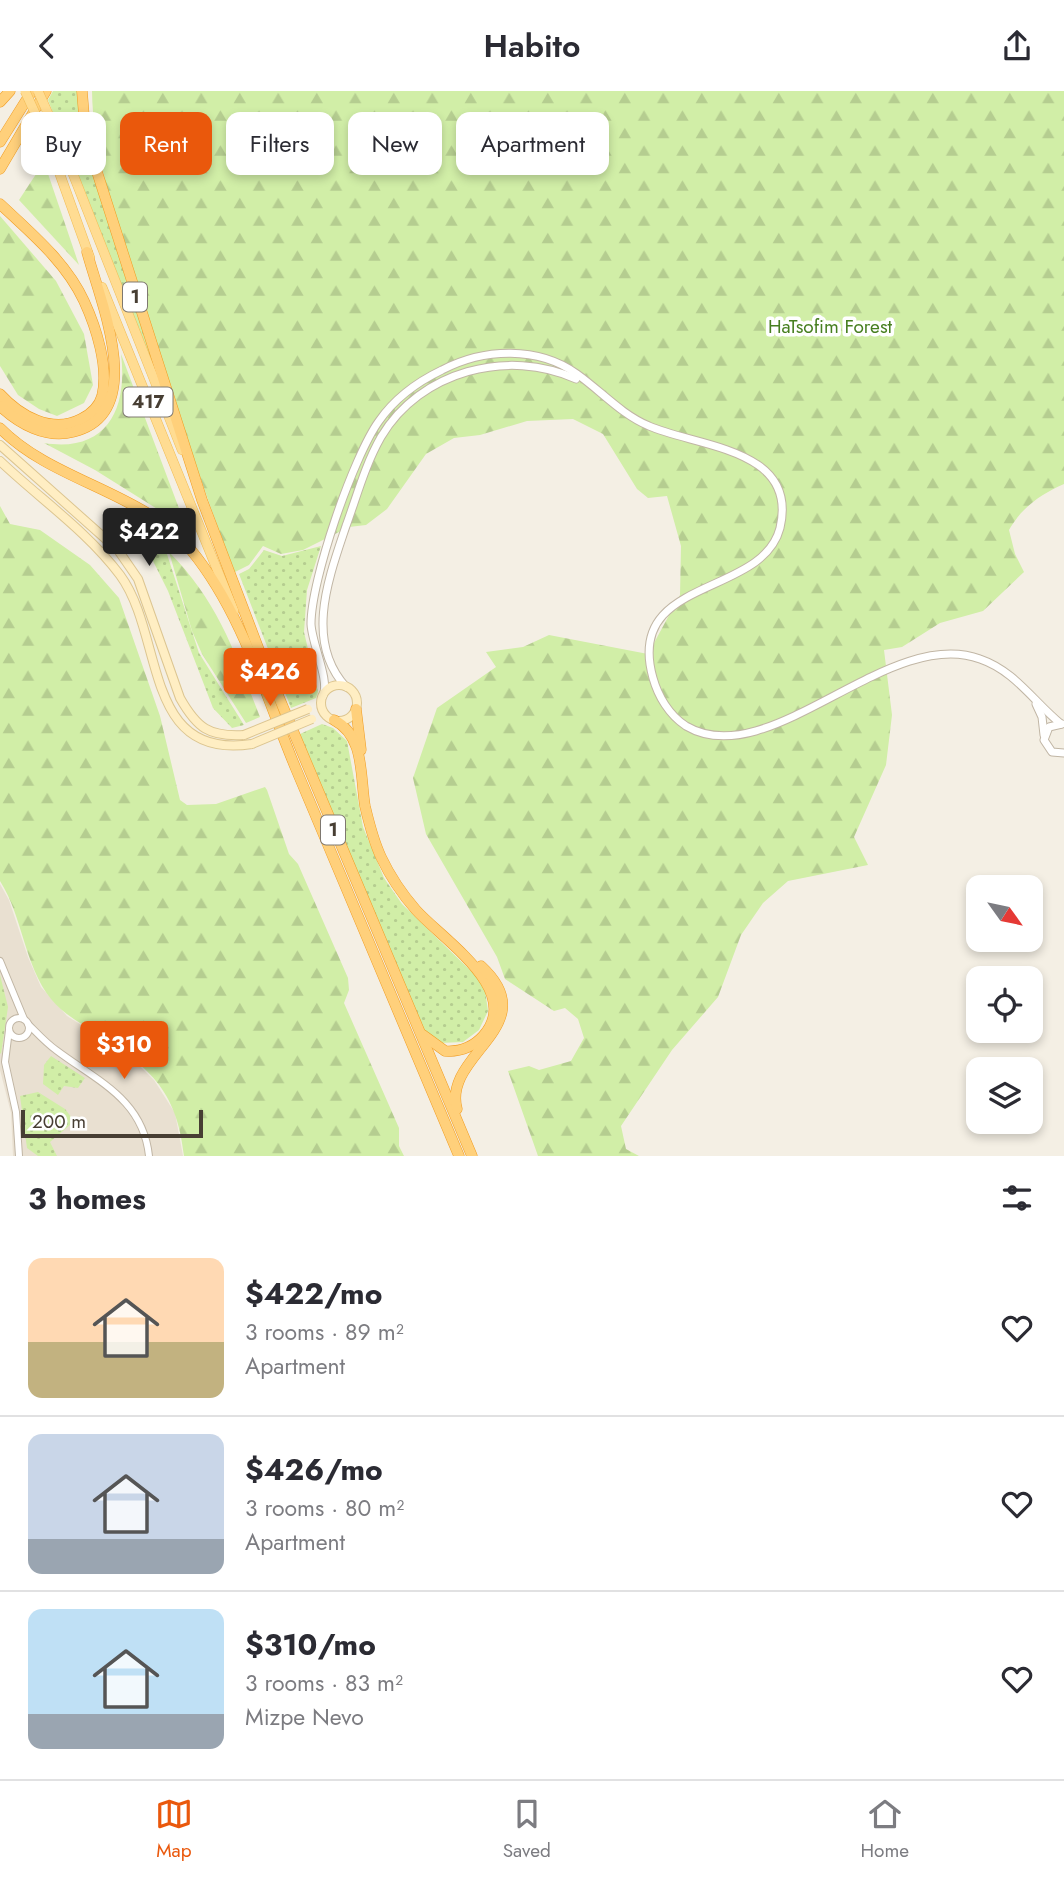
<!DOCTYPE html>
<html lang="en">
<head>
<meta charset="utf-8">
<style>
	:root { --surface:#fff; --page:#f2f2f3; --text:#2b2b33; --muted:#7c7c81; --line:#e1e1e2; --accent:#ea580c }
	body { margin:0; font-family:Jost,sans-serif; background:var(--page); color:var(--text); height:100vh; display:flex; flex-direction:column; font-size:26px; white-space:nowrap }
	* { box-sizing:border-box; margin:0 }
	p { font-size:23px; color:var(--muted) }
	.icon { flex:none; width:38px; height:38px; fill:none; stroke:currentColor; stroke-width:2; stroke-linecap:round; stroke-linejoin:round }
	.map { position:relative; height:1065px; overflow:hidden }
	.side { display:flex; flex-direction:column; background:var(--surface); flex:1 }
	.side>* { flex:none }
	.top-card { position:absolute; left:21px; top:21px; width:700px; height:63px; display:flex; gap:14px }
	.needle { width:46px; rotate:123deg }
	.fabs { position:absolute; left:966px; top:784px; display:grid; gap:14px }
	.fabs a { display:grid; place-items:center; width:77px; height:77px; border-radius:14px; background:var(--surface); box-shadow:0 4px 10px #0003; font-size:35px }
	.scale { position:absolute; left:21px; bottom:18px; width:182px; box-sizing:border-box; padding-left:7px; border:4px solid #473e33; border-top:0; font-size:19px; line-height:24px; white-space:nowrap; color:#473e33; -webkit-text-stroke:5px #fff; paint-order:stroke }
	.price { position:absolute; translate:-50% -60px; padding:0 16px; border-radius:7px; background:var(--accent); color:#fff; font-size:23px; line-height:46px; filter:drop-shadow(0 2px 4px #0008) }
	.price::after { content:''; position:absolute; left:50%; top:42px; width:21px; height:16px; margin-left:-10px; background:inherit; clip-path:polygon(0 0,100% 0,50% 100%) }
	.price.current { background:#222; color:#fff }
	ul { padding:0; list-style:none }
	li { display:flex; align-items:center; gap:21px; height:175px; padding:0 28px }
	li+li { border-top:2px solid var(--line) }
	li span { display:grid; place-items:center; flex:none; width:196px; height:140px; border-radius:14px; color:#555 }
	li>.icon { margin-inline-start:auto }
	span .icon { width:84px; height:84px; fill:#fffc; stroke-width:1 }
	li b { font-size:30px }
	h2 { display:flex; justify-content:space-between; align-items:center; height:84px; padding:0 28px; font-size:30px }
	.chip { padding:0 24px; border-radius:14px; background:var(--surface); box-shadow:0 4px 10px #0003; font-size:24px; line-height:63px }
	.chip.current { background:var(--accent); color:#fff }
	header { display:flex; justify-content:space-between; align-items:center; height:91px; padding:0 28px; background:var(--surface); font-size:32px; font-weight:600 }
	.tab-bar { display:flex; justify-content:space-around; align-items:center; height:98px; border-top:2px solid var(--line); background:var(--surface); font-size:19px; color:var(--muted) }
	.tab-bar a { display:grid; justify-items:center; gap:4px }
	.tab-bar .current { color:var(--accent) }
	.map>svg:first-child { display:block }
	.residential { fill:#e9e0d1 }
	.grass { fill:url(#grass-dots) }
	.forest { fill:url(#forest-firs) }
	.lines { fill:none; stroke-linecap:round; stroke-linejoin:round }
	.minor-casing { stroke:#c1b6a5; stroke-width:8 }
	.tertiary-casing { stroke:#c1b6a5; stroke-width:9 }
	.secondary-casing { stroke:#dcc590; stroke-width:10 }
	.primary-casing { stroke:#f2bc54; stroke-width:10 }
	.trunk-casing { stroke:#f09c22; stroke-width:11 }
	.minor { stroke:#fff; stroke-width:6 }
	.tertiary { stroke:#fff; stroke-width:7 }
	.secondary { stroke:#ffeec3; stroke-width:8 }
	.primary { stroke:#ffdc92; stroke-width:9 }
	.trunk { stroke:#ffd07b; stroke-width:10 }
	.secondary-bridge-casing { stroke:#dcc590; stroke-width:10; stroke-linecap:butt }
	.primary-bridge-casing { stroke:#f2bc54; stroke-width:10; stroke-linecap:butt }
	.secondary-bridge { stroke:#ffeec3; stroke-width:8 }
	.primary-bridge { stroke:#ffdc92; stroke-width:9 }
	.labels { text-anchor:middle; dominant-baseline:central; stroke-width:7; stroke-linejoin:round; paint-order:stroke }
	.shield { fill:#fff; stroke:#7e7870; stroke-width:2 }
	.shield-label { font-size:18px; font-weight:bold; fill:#473e33 }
	.park-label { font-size:19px; fill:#477f20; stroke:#fff }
</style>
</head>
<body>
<header><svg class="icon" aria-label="back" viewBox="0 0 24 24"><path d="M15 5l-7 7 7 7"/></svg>Habito<svg class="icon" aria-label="share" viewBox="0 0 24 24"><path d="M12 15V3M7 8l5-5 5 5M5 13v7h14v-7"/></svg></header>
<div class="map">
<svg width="1064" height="1065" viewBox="0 0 1064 1065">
	<defs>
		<pattern id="grass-dots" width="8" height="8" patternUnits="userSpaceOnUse" patternTransform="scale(1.75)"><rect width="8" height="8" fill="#d1eea7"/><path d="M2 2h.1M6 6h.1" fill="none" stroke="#b5cd90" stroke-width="1.8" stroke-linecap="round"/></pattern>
		<pattern id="forest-firs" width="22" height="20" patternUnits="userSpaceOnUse" patternTransform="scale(1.75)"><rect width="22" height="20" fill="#d1eea7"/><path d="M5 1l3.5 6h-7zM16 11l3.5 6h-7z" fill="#b5cd90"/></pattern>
	</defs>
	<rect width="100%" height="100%" fill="#f4efe4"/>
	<polygon class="residential" points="0,793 9,809 28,866 41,896 67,925 126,962 154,989 175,1022 183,1065 13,1065 11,1022 0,979"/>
	<g class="grass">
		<polygon points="53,0 77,0 87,60 161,295 48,9"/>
		<polygon points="122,425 166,460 199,562 244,634 232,637 213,617 168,500 153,470"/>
		<polygon points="321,455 307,499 304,541 318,601 316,607 291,617 239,483 249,478 264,459 282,465"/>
		<polygon points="322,633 333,637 347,650 363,736 384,787 402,813 475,884 485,899 488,920 479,939 463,951 439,952 425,941 419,928 300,643"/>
		<polygon points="0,884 8,916 1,963 0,962"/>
		<polygon points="87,943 105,954 93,972 82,965 87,957 81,953"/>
		<polygon points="51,965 85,987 78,997 64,995 58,1004 43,993 44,974"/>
		<polygon points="38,1001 65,1018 72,1027 70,1034 50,1051 57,1065 38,1065 27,1057 20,1005"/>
	</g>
	<g class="forest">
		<path d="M92 0H1064V393C1041 403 1021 417 1009 439L1015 463 1024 481 983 520 940 532 902 556 884 559 892 624 886 674 854 746 868 774 788 790 763 812 741 844 718 906 672 959 621 1035 626 1058 639 1065H538L508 980 529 975 539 979 571 970 584 947 578 928 565 917 554 920 505 888 497 866 426 743 413 687 437 617 496 576 486 561 523 556 549 544 648 563 680 504 681 455 667 405 648 407 637 398 603 343 573 328 527 330 480 344 454 347 426 363 387 418 366 434 349 436 303 459 281 463 263 455 249 474 235 481C200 393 173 302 144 212 122 142 93 74 92 0Z"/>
		<polygon points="44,71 79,174 19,109"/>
		<polygon points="0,125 56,190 84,243 93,294 84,312 57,325 39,318 18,304 0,275"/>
		<path d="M121 263 186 436 95 379 44 352C106 362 128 319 121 263Z"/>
		<path d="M0 415 10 433 40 439 90 474 119 507 160 625 180 709 187 714 216 713 265 696 267 699 289 763 298 773 348 887 349 899 344 912 399 1037V1055L404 1065H184C177 998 148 975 94 941 79 931 62 922 51 908 24 874 23 826 0 790Z"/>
		<path d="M169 461C218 510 235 562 260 626L246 632 202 563 192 540Z"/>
	</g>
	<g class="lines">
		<g class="minor-casing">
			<g id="minor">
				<polyline points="0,870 24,928"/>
				<circle cx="19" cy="937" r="10"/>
				<path d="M28 933C37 942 46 952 56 959 97 990 143 1008 149 1065"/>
				<polyline points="9,939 5,971 16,1021 19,1065"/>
			</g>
		</g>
		<g class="tertiary-casing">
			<g id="tertiary">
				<path d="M346 596C304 550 329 486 346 435 357 405 365 374 381 346 420 280 508 257 576 288"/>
				<path d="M323 605C330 589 312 554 311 533 311 489 353 366 379 330 395 307 417 291 442 279 484 257 538 255 577 283 601 300 622 324 649 335 697 356 799 357 780 437 762 507 624 485 653 587 658 605 669 624 686 635 769 684 888 534 980 568 1015 580 1033 610 1061 633"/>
				<polyline points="1036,613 1042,626 1044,644"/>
				<polyline points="1062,633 1049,636 1044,649 1052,661 1064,662"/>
			</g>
		</g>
		<g class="secondary-casing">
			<g id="secondary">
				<path d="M0 354 118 459 138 488 180 607C197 637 209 646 244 644"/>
				<path d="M0 370C40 408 87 440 120 484 165 545 142 670 252 653"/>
				<circle cx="339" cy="612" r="18"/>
			</g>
		</g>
		<g class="primary-casing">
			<g id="primary">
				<polyline points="58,45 182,359"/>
				<polyline points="49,53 90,167"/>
				<polyline points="102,196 234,520"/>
			</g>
		</g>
		<g class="trunk-casing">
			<g id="trunk">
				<polyline points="82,0 85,37 90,59 202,409 259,559 472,1065"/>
				<polyline points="0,11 10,0"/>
				<polyline points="0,51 32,0"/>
				<polyline points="0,78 46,0"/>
				<path d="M0 113C31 142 66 171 84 210 96 236 109 276 102 305 99 316 91 323 81 328 52 343 20 325 0 303"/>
				<path d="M0 315C19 333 46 348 73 341 149 322 100 210 87 161"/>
				<path d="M0 337C53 391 142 400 191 459 242 521 266 606 296 678 350 808 404 937 459 1065"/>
				<polyline points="356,618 361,659"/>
				<path d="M334 629C365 645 360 685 365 715 369 732 373 749 381 766 390 785 402 803 416 819 443 849 524 900 483 945 473 956 460 961 445 960L423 944"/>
				<path d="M457 1018C442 963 546 935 481 875"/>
			</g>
		</g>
		<use href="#minor" class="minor"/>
		<use href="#tertiary" class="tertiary"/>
		<use href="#secondary" class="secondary"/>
		<use href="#primary" class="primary"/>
		<use href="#trunk" class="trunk"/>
		<g class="secondary-bridge-casing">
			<g id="secondary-bridge">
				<polyline points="244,644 308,618"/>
				<polyline points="252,653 312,628"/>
			</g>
		</g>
		<g class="primary-bridge-casing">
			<g id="primary-bridge">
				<polyline points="25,0 49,53"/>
				<polyline points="38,0 58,45"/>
			</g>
		</g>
		<use href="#secondary-bridge" class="secondary-bridge"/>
		<use href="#primary-bridge" class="primary-bridge"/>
	</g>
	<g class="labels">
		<g class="shield">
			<rect x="123" y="191.5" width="24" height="29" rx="5"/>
			<rect x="123.5" y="296.5" width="49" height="29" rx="5"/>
			<rect x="321" y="724.5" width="24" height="29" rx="5"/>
		</g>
		<g class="shield-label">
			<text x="135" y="206">1</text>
			<text x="148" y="311">417</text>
			<text x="333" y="739">1</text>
		</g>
		<g class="park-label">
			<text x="830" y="235">HaTsofim Forest</text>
		</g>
	</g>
</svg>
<div class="fabs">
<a><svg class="needle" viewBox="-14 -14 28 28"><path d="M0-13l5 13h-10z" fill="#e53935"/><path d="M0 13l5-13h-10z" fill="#7c7c81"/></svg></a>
<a><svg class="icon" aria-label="locate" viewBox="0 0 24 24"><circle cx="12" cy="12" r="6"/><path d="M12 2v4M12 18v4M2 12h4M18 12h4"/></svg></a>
<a><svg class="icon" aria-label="layers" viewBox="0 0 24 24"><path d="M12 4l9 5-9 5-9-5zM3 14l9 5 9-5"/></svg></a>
</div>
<div class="scale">200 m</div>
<b class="price current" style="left:149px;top:477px">$422</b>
<b class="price" style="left:270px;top:617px">$426</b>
<b class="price" style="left:124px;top:990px">$310</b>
<div class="top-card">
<a class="chip">Buy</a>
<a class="chip current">Rent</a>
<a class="chip">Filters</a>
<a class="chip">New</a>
<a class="chip">Apartment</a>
</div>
</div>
<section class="side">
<h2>3 homes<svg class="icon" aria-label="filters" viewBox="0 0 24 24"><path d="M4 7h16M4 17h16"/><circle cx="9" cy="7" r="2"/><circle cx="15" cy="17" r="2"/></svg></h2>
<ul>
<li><span style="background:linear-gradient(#ffd9b3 60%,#c2b280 0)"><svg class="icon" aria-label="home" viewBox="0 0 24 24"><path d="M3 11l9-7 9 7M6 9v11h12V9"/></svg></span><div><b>$422/mo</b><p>3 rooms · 89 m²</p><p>Apartment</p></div><svg class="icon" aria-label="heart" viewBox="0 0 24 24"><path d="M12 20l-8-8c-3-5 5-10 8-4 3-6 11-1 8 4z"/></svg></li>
<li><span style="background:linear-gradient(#c9d6e8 75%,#9aa5b1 0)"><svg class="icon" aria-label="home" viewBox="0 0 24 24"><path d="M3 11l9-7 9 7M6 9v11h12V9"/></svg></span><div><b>$426/mo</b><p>3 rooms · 80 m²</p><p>Apartment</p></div><svg class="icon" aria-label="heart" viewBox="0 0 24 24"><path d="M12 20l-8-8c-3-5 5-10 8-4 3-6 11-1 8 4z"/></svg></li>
<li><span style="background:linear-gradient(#bfe0f5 75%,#9aa5b1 0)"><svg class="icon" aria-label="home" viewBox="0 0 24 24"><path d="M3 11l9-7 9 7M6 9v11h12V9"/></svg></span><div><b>$310/mo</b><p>3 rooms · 83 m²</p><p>Mizpe Nevo</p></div><svg class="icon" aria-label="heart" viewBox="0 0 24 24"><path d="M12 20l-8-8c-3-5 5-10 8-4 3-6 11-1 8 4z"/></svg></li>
</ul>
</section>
<nav class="tab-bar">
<a class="current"><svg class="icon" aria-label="map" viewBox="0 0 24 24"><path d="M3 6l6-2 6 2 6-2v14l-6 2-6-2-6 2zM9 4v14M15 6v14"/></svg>Map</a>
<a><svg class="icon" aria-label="saved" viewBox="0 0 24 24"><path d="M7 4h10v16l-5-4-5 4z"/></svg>Saved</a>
<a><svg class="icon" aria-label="home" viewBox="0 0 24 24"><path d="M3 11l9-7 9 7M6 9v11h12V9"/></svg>Home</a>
</nav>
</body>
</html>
